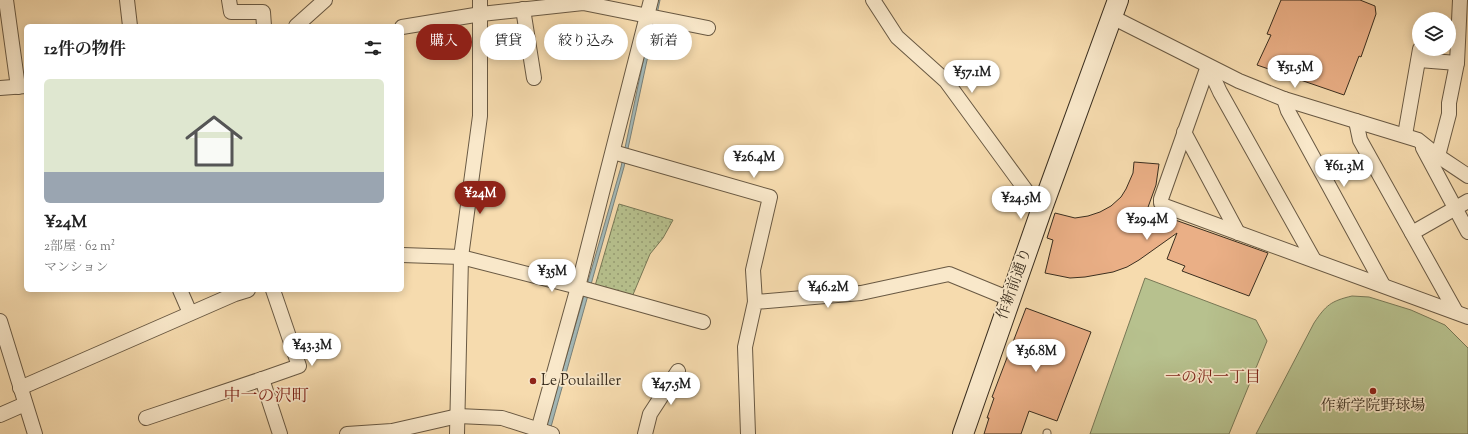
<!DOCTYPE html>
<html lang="ja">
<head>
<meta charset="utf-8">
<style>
	:root { --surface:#fff; --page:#f2f2f2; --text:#222; --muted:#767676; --line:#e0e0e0; --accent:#8f2418 }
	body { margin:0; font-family:"Sorts Mill Goudy","Noto Serif JP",serif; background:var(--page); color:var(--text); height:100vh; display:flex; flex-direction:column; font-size:15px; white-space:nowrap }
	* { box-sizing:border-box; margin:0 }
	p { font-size:13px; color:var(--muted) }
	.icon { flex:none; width:22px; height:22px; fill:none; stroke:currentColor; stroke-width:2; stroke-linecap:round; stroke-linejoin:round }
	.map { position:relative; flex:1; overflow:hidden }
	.side { position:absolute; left:24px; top:24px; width:380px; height:268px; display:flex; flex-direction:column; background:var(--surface); border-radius:6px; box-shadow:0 2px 10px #0003 }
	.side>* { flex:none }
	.banner { position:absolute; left:416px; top:24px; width:380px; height:36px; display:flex; gap:8px }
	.fabs { position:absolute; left:1412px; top:12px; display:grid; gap:8px }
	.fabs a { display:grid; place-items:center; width:44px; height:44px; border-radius:50%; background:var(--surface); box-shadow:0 2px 10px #0003; font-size:20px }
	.price { position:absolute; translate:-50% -34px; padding:0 9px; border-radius:14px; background:#fff; color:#222; font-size:13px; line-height:26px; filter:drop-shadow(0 1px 2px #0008) }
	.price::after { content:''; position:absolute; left:50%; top:24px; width:12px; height:9px; margin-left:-6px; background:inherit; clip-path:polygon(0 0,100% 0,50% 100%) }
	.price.current { background:var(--accent); color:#fff }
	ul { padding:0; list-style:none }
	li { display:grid; align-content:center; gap:8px; height:212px; padding:0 20px }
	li+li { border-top:1px solid var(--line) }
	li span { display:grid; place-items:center; height:124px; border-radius:6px; color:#555 }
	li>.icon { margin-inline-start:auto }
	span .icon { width:72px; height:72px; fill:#fffc; stroke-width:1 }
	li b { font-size:17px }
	h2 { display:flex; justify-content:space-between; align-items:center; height:48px; padding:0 20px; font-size:17px }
	.pill { padding:0 14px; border-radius:18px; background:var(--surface); box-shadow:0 2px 10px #0003; font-size:14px; line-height:36px }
	.pill.current { background:var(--accent); color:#fff }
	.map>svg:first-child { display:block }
	.park { fill:url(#park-dots); stroke:#787856 }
	.garden { fill:#b7c18e; stroke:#787856 }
	.water { fill:#a3b8b7; stroke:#79817a }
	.building { fill:#eaaf86; stroke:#3a2e1f }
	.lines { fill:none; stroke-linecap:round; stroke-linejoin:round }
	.lane-casing { stroke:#695943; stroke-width:9 }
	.street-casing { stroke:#695943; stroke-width:16 }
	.secondary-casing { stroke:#3a2e1f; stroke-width:22 }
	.lane { stroke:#f9e8ca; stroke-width:7 }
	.street { stroke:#f9e8ca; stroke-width:14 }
	.secondary { stroke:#f9e8ca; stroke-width:20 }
	.poi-dot { fill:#8f2418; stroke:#f9e8ca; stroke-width:1.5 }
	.labels { text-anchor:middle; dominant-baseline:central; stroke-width:3.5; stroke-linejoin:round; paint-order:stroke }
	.street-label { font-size:15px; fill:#3a2e1f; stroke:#f9e8ca }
	.poi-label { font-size:15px; fill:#3a2e1f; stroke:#f9e8ca; text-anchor:start }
	.neighbourhood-label { font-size:16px; fill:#7a1f14; stroke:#f9e8ca }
	.quarter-label { font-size:17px; fill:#7a1f14; stroke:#f9e8ca }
</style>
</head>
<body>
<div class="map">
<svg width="1468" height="434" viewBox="0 0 1468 434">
	<defs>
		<pattern id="park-dots" width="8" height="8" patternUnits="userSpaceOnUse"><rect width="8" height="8" fill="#b7c18e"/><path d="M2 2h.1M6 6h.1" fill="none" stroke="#969d73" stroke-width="1.8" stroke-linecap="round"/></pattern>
	</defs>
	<rect width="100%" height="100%" fill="#f6dbae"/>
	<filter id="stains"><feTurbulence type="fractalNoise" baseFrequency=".005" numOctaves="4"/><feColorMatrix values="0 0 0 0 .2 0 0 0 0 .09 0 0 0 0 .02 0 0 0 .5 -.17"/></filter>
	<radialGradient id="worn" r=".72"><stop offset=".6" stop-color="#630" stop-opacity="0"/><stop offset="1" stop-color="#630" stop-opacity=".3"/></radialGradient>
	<polygon class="park" points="619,204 673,220 663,238 650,254 632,297 595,286"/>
	<g class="garden">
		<polygon points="1145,278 1256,320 1267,341 1229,434 1090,434"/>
		<path d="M1352 296 1369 297 1411 310 1445 325 1468 348V434H1256L1314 323C1326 305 1331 301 1352 296Z"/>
	</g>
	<polygon class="water" points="656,0 660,0 624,167 549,434 544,434 621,167"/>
	<g class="building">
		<polygon points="1281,0 1360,0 1375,6 1376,14 1361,57 1359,56 1344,95 1257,65 1271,35 1267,34"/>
		<polygon points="1134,162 1159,164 1156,185 1147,210 1268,253 1249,296 1182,271 1185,266 1167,259 1177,233 1139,260 1127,267 1113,272 1085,277 1070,278 1045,273 1053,240 1047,238 1055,213 1075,218 1088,216 1100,212 1111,206 1121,197 1126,189 1133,173"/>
		<polygon points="1026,308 1091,332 1057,421 1029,411 1021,434 984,434 989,418 987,418 994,398 992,397"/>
	</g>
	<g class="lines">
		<g class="lane-casing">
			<polyline id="lane" points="1047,434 1047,433"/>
		</g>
		<g class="street-casing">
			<g id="street">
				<polyline points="6,0 18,87"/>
				<polyline points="127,0 130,26"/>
				<polyline points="229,0 231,12 263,12 264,26"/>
				<polyline points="873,0 897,37 946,81 1041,211"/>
				<polyline points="523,9 534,78"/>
				<polyline points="1112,17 1239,81 1284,99 1418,140 1438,156 1468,176"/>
				<polyline points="296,26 325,0"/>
				<polyline points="402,27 481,14 583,3 708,28"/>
				<polyline points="1419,60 1457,63"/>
				<polyline points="1208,66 1161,199 1161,203 1165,206 1468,317"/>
				<polyline points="1208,66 1220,92 1314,260"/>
				<polyline points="0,88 26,86"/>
				<polyline points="1284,99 1288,111 1383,285"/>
				<polyline points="1356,121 1360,140 1456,312"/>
				<polyline points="1184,132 1238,233"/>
				<polyline points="1405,135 1420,49"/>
				<polyline points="1423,148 1468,232"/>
				<polyline points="613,152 770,197 753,270 755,302"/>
				<polyline points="1438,156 1449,114 1449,103 1457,63 1460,0"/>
				<polyline points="1412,233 1468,201"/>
				<polyline points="402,255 461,257 578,287 703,322"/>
				<polyline points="180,290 190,313"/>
				<polyline points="273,290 299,366 262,379 280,434"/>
				<polyline points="0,321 35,434"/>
				<polyline points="20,388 235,294 248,290"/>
				<polyline points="0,415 25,404"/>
				<polyline points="146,418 262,379"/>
				<polyline points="347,434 392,431 458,416 502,418 552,434"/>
				<polyline points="457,434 461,257 480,116 480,0"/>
				<polyline points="537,434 578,287 651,0"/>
				<polyline points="645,434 650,414 678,371"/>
				<polyline points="748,434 745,347 755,302 861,293 949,274 1010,299"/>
			</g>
		</g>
		<g class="secondary-casing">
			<polyline id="secondary" points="963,434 1041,211 1118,0"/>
		</g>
		<use href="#lane" class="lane"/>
		<use href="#street" class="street"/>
		<use href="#secondary" class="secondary"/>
	</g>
	<g class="poi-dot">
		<circle cx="533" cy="381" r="4"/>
		<circle cx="1373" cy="391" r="4"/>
	</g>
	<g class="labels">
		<g class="street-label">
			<text transform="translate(1015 284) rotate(-70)">作新前通り</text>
		</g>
		<g class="poi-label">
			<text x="541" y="381">Le Poulailler</text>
			<text x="1373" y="406" text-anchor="middle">作新学院野球場</text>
		</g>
		<g class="neighbourhood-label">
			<text x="1213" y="378">一の沢一丁目</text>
		</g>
		<g class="quarter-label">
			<text x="266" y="397">中一の沢町</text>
		</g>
	</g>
	<rect width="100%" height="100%" filter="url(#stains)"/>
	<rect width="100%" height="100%" fill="url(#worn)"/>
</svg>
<div class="fabs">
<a><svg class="icon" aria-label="layers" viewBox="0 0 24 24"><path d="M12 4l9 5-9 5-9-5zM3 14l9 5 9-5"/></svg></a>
</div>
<b class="price" style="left:1295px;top:89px">¥51.5M</b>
<b class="price" style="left:972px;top:94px">¥57.1M</b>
<b class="price" style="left:754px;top:179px">¥26.4M</b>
<b class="price" style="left:1344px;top:188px">¥61.3M</b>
<b class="price current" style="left:480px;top:215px">¥24M</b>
<b class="price" style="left:1021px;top:220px">¥24.5M</b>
<b class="price" style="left:1147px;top:241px">¥29.4M</b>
<b class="price" style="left:552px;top:293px">¥35M</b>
<b class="price" style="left:828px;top:309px">¥46.2M</b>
<b class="price" style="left:312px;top:367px">¥43.3M</b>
<b class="price" style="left:1036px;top:373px">¥36.8M</b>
<b class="price" style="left:671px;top:406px">¥47.5M</b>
<div class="banner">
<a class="pill current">購入</a>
<a class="pill">賃貸</a>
<a class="pill">絞り込み</a>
<a class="pill">新着</a>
</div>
<section class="side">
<h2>12件の物件<svg class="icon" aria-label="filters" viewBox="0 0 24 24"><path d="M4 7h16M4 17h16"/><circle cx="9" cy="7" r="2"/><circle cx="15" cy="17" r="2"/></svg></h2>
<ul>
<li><span style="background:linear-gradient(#dfe7d0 75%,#9aa5b1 0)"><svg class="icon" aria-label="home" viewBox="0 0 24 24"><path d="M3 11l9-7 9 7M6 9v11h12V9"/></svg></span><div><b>¥24M</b><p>2部屋 · 62 m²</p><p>マンション</p></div></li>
</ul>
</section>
</div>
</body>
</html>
